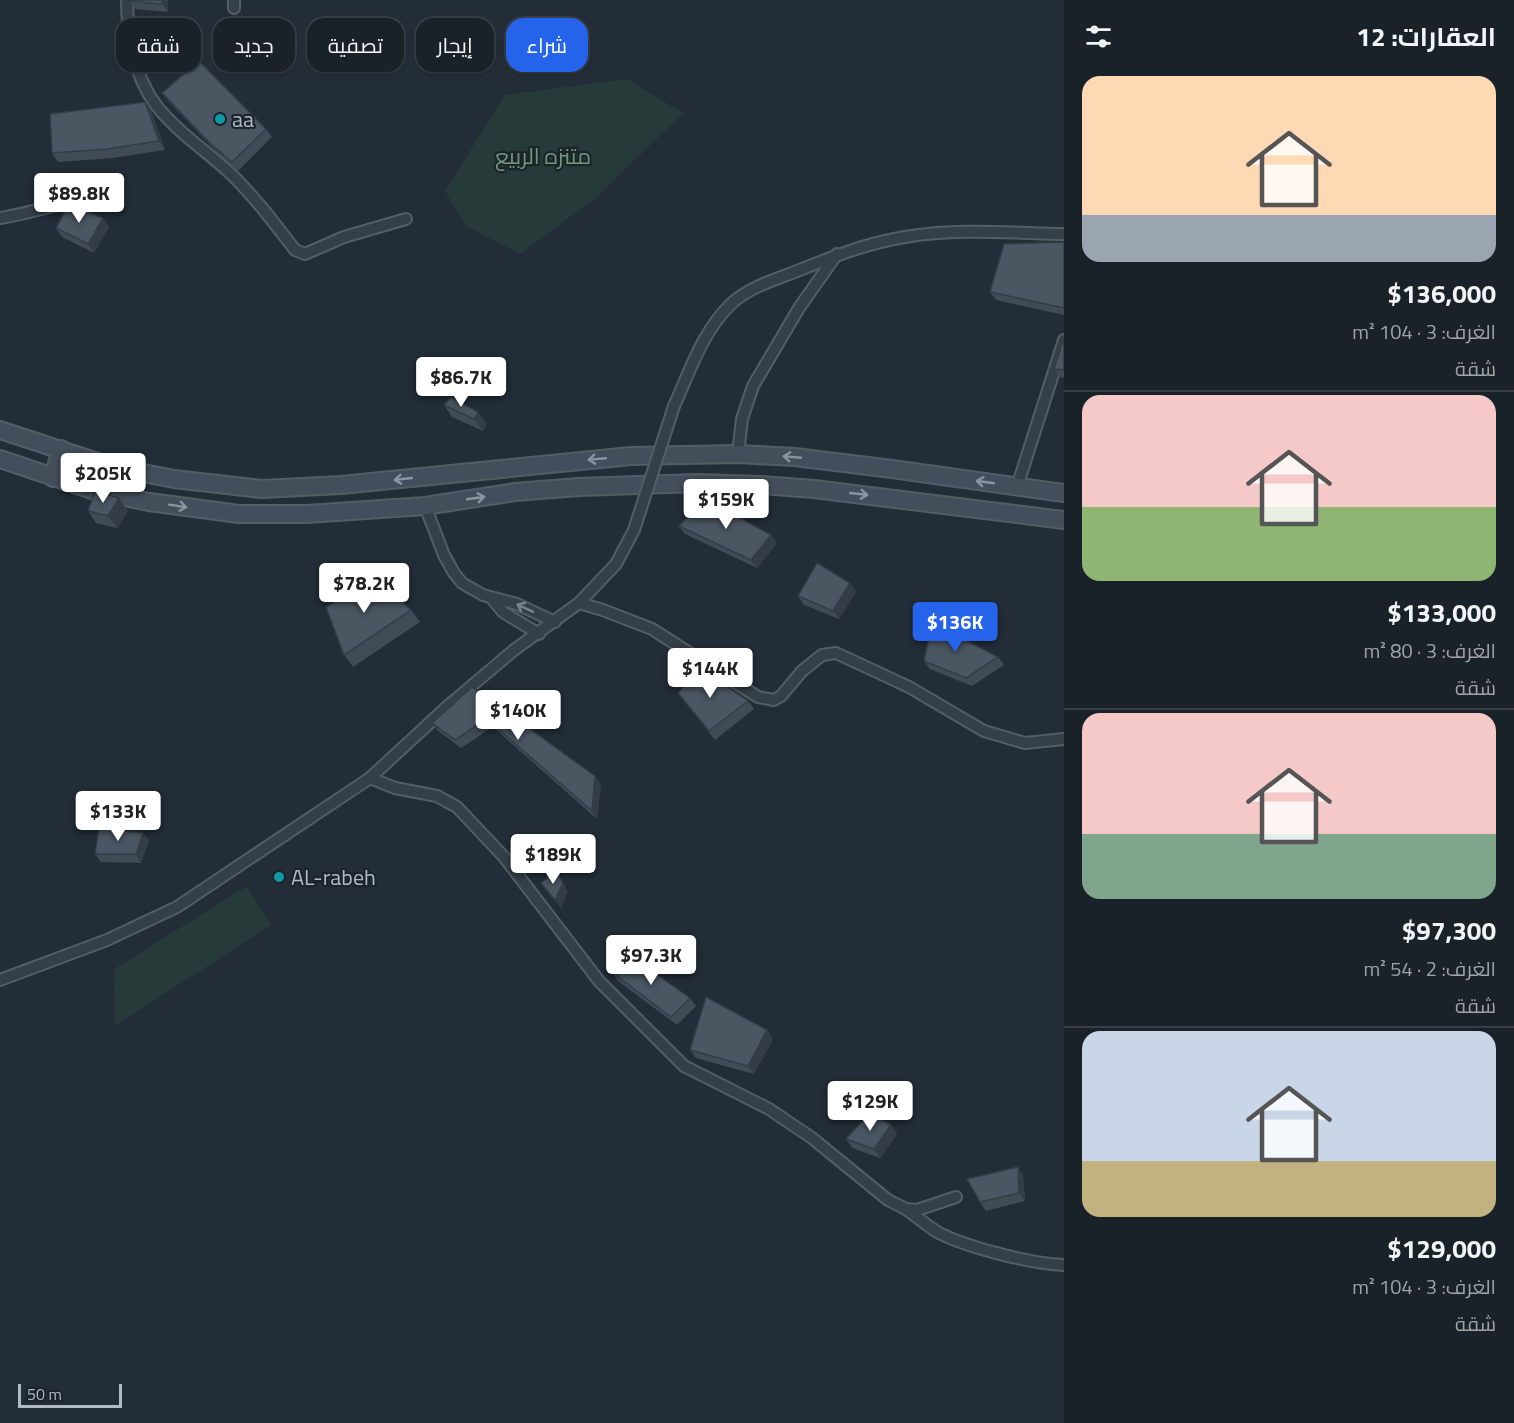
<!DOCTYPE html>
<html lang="ar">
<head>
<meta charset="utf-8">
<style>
	:root { --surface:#1a2229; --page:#272f35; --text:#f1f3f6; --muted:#9fa4a8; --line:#383f46; --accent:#2563eb }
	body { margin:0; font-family:"Titillium Web",Cairo,sans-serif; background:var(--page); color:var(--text); direction:rtl; height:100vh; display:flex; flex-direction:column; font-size:22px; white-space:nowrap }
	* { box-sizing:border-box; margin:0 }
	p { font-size:20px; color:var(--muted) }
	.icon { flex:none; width:33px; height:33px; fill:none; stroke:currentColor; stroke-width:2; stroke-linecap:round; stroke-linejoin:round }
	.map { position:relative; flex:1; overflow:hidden; direction:ltr }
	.drawer { display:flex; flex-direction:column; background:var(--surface); width:450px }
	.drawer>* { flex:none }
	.top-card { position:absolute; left:18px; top:18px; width:570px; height:54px; direction:rtl; display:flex; gap:12px }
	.scale { position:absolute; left:18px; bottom:15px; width:104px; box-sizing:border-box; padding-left:6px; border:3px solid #b0bac4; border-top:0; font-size:16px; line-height:21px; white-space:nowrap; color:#b0bac4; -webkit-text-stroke:4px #1b242c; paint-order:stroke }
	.price { position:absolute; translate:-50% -51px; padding:0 14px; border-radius:6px; background:#fff; color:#222; font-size:20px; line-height:39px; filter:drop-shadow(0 2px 3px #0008) }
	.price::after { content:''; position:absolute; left:50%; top:36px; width:18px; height:14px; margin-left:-9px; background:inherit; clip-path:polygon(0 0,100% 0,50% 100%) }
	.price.selected { background:var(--accent); color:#fff }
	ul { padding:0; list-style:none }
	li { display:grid; align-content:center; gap:12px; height:318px; padding:0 18px }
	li+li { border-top:2px solid var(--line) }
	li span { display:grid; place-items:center; height:186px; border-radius:18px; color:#555 }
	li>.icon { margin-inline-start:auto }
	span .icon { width:108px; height:108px; fill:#fffc; stroke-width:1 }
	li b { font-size:26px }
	h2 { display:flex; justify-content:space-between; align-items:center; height:72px; padding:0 18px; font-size:26px }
	.chip { padding:0 21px; border-radius:18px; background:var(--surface); box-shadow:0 2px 4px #0004,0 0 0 2px var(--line); font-size:21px; line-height:54px }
	.chip.selected { background:var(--accent); color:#fff }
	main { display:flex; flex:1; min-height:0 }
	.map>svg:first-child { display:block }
	.green { fill:#253a39 }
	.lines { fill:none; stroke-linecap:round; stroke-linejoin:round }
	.street-casing { stroke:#535d66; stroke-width:14 }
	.secondary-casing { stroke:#535d66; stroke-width:20 }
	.street { stroke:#353f48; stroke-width:10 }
	.secondary { stroke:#444e5b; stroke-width:16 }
	.street-bridge-casing { stroke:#535d66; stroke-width:14; stroke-linecap:butt }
	.street-bridge { stroke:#353f48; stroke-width:10 }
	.wall { fill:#404b55 }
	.shaded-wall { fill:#343d45 }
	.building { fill:#4a5763; stroke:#343d45; stroke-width:1.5 }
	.oneway { stroke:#8a949f }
	.oneway2 { stroke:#79838c }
	.culture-dot { fill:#0f9aa8; stroke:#1b242c; stroke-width:2 }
	.labels { text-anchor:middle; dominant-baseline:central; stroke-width:4.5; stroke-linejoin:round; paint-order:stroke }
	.poi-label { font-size:22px; fill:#b0bac4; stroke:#1b242c; text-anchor:start }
	.park-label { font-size:22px; fill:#709876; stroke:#1b242c }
</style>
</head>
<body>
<main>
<section class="drawer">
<h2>العقارات: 12<svg class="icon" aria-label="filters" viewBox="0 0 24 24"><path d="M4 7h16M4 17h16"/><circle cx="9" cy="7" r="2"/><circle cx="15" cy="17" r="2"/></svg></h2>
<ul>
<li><span style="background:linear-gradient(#ffd9b3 75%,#9aa5b1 0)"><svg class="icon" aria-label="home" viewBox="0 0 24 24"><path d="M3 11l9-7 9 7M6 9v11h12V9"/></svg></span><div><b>$136,000</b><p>الغرف: 3 · 104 m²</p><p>شقة</p></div></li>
<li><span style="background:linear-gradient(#f6c9c9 60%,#8fb573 0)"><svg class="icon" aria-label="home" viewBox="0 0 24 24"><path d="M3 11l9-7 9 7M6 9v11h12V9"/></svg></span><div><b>$133,000</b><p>الغرف: 3 · 80 m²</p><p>شقة</p></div></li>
<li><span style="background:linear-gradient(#f6c9c9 65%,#7fa58c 0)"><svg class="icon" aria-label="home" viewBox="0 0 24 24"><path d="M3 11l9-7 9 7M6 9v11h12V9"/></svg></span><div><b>$97,300</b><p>الغرف: 2 · 54 m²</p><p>شقة</p></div></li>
<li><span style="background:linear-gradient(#c9d6e8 70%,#c2b280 0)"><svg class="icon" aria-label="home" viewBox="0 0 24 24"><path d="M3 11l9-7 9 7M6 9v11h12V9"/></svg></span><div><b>$129,000</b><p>الغرف: 3 · 104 m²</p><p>شقة</p></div></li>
</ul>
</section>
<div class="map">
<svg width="1064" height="1423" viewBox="0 0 1064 1423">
	<rect width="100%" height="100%" fill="#222d37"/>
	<g class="green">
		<polygon points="627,79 683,113 598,196 520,254 466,226 445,191 505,95"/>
		<polygon points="247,886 271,925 115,1026 114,969"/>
	</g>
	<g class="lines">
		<g class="street-casing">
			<g id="street">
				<path d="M127 0C127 35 134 76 156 105 176 131 205 150 230 173 254 196 275 224 295 250L305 254 344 237 406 219"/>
				<polyline points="234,8 234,0"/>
				<path d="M0 218C38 212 75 199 112 190"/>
				<path d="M674 406C690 371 703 330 732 303 750 287 774 280 797 271 832 257 867 243 905 237 957 228 1011 233 1064 234"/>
				<polyline points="738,454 742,419 753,386 799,308 837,254"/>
				<polyline points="1017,487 1064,340"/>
				<polyline points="425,506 444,555 454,573 462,583 483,595 517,604 555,622"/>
				<polyline points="493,600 503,612 539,634"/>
				<polyline points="579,603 603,610 652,629 758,697 774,700 781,696 802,671 822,655 836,653 909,687 984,731 1025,743 1064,739"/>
				<polyline points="370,778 395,788 437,796 457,807 504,857 599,981 684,1066 769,1109 812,1138 888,1200 906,1209 917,1210 956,1197"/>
				<polyline points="0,980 107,940 177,907 370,778 449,705 514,650 579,603 616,564 634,530"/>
				<path d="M907 1210C918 1217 929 1228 941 1234 970 1248 1032 1264 1064 1265"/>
			</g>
		</g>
		<g class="secondary-casing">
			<g id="secondary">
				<polyline points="0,430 113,467 174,479 262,489 341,485 631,456 738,454 795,457 892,469 1064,493"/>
				<polyline points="0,459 95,491 149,502 239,514 307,514 425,506 515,492 579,487 697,483 761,485 814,489 1064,520"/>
				<polyline points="53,478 61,449"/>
			</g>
		</g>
		<use href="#street" class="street"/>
		<use href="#secondary" class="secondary"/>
		<g class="street-bridge-casing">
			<polyline id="street-bridge" points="634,530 674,406"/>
		</g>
		<use href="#street-bridge" class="street-bridge"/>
	</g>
	<g class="wall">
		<polygon points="168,0 168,12 135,9 129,1"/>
		<polygon points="162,93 266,129 272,137 238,171 216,151 168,101"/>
		<polygon points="151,110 165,150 113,158 58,162 52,153"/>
		<polygon points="103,218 109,227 94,253 62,237 56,228"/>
		<polygon points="1064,242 1064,315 996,300 990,292"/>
		<polygon points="1064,338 1064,378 1060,377 1054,369"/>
		<polygon points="444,405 487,424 483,431 452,417"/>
		<polygon points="119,498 128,511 117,528 96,523 88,511"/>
		<polygon points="679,526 771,535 777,543 757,568 685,534"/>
		<polygon points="850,583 856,592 839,619 804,605 798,596"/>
		<polygon points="411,610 420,622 353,667 344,655"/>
		<polygon points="998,657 1004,665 972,686 930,669 924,661"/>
		<polygon points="472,687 601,784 597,819 493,727 461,748 438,731 432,723"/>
		<polygon points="678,693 748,701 754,709 715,740"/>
		<polygon points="143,833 149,841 141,863 101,862 95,854"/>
		<polygon points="612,972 690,998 696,1006 677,1025 618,981"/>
		<polygon points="767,1030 773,1039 754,1074 696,1058 690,1050"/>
		<polygon points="891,1125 897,1134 880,1158 852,1148 846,1139"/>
		<polygon points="1018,1167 1023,1176 1025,1201 986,1211 980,1202"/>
	</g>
	<g class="shaded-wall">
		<polygon points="162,0 168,0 168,12 162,4"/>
		<polygon points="145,102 151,110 165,150 159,141"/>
		<polygon points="103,218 109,227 94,253 88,244"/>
		<polygon points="478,412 487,424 483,431 474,419"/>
		<polygon points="119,498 128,511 117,528 108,516"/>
		<polygon points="771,535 777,543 757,568 751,560"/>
		<polygon points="850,583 856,592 839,619 833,611"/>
		<polygon points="595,776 601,784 597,819 592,811"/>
		<polygon points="143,833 149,841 141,863 136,854"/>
		<polygon points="556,871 568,891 561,909 555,900"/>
		<polygon points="767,1030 773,1039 754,1074 748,1066"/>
		<polygon points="891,1125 897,1134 880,1158 874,1149"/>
		<polygon points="1018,1167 1023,1176 1025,1201 1019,1193"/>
	</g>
	<g class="building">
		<polygon points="129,0 162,0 162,4 129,1"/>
		<polygon points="199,61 266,129 232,162 210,143 162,93"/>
		<polygon points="145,102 159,141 107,149 52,153 50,114"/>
		<polygon points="69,204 103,218 88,244 56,228"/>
		<polygon points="1064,242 1064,308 990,292 1004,244"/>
		<polygon points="1064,338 1064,370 1054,369"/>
		<polygon points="451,397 478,412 474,419 444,405"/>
		<polygon points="95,491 119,498 108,516 88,511"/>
		<polygon points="706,499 771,535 751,560 679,526"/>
		<polygon points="817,563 850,583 833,611 798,596"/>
		<polygon points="375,577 411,610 344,655 326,607"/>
		<polygon points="932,622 998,657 966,678 924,661"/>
		<polygon points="700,668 748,701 709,731 678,693"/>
		<polygon points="472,687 595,776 592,811 487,719 455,740 432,723"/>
		<polygon points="99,828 143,833 136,854 95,854"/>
		<polygon points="556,871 563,883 555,900 541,883"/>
		<polygon points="628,954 690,998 671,1017 612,972"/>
		<polygon points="706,997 767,1030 748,1066 690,1050"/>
		<polygon points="870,1113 891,1125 874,1149 846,1139"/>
		<polygon points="1018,1167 1019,1193 980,1202 967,1179"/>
	</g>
	<defs><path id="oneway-shaft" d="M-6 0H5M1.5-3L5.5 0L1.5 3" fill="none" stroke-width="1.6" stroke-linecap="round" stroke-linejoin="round" transform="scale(1.5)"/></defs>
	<g class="oneway">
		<use href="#oneway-shaft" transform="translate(792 457) rotate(-175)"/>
		<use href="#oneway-shaft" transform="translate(597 459) rotate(175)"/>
		<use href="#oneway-shaft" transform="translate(403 479) rotate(174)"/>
		<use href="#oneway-shaft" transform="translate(985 482) rotate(-172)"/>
		<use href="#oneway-shaft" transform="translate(859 494) rotate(6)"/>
		<use href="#oneway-shaft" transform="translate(476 498) rotate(-8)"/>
		<use href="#oneway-shaft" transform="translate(178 506) rotate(9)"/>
	</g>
	<use class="oneway2" href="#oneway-shaft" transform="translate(525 608) rotate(-155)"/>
	<g class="culture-dot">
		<circle cx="220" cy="119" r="6"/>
		<circle cx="279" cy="877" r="6"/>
	</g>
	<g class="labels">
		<g class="poi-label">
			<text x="232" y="119">aa</text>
			<text x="291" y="877">AL-rabeh</text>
		</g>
		<g class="park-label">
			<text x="543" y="156">متنزه الربيع</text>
		</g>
	</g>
</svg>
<div class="scale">50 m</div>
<b class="price" style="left:79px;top:224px">$89.8K</b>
<b class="price" style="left:461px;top:408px">$86.7K</b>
<b class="price" style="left:103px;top:504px">$205K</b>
<b class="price" style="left:726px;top:530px">$159K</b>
<b class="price" style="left:364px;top:614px">$78.2K</b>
<b class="price selected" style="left:955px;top:653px">$136K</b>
<b class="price" style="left:710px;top:699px">$144K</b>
<b class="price" style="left:518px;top:741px">$140K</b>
<b class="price" style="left:118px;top:842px">$133K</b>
<b class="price" style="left:553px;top:885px">$189K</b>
<b class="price" style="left:651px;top:986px">$97.3K</b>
<b class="price" style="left:870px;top:1132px">$129K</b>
<div class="top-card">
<a class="chip selected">شراء</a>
<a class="chip">إيجار</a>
<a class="chip">تصفية</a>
<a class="chip">جديد</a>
<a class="chip">شقة</a>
</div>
</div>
</main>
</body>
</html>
